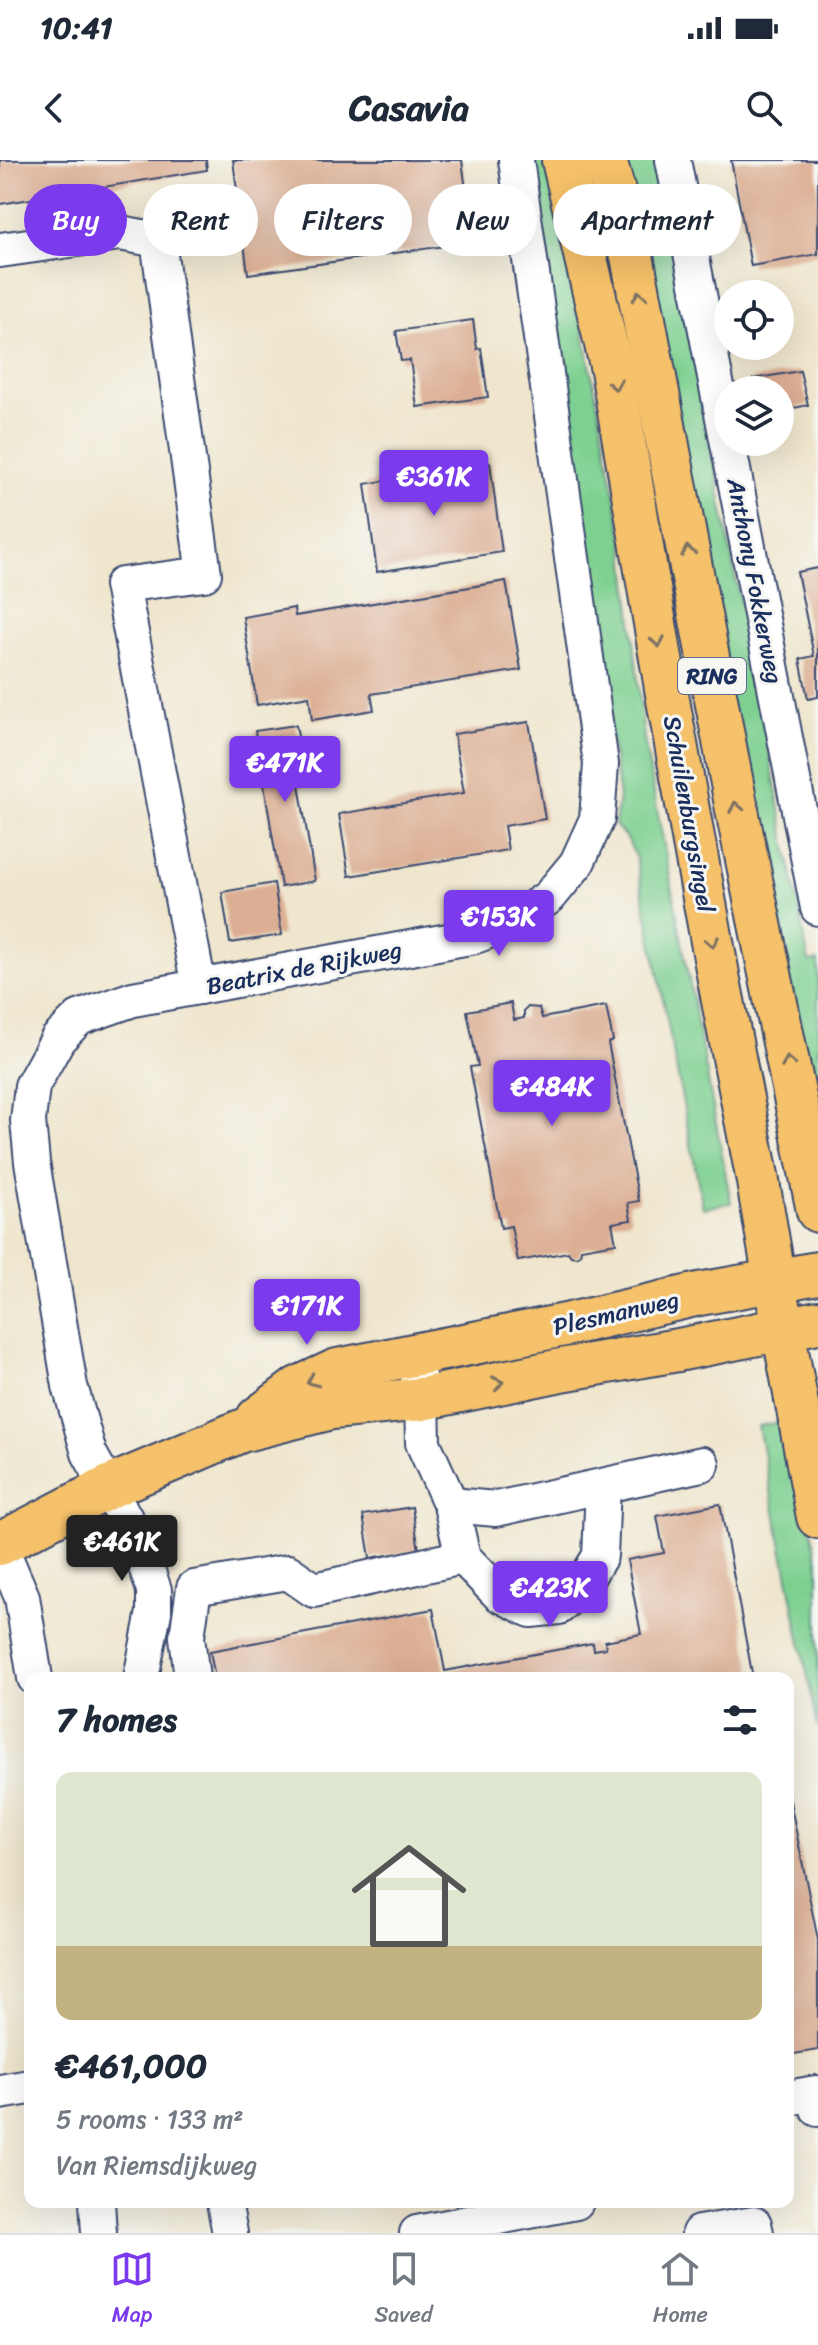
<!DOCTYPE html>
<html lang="en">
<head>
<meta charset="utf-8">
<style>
	:root { --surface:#fff; --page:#f2f2f3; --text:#1f2937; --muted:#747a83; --line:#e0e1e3; --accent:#7c3aed }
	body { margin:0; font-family:Sriracha,sans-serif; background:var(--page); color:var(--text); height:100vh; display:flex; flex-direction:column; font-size:30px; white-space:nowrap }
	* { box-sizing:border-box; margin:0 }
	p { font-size:26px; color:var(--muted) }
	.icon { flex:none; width:44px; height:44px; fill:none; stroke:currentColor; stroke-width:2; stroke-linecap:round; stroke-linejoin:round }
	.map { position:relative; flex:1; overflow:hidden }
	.drawer { position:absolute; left:24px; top:1512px; width:770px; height:536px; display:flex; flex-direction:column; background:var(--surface); border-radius:16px; box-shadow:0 8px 32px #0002 }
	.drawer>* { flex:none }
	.top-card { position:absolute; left:24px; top:24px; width:770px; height:72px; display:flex; gap:16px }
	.fabs { position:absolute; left:714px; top:120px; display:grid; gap:16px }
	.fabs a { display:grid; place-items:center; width:80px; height:80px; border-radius:50%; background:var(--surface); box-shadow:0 8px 32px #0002; font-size:40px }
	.price { position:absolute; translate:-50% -68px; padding:0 18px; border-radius:8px; background:var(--accent); color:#fff; font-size:26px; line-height:52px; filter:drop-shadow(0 2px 4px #0008) }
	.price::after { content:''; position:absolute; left:50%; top:48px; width:24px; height:18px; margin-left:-12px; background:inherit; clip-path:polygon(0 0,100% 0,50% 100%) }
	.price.current { background:#222; color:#fff }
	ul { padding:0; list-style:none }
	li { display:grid; align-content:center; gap:16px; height:424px; padding:0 32px }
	li span { display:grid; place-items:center; height:248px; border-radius:16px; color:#555 }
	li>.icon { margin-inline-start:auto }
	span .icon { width:144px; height:144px; fill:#fffc; stroke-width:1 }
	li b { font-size:34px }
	h2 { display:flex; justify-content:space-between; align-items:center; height:96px; padding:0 32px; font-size:34px }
	.chip { padding:0 28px; border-radius:36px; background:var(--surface); box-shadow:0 8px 32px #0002; font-size:28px; line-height:72px }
	.chip.current { background:var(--accent); color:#fff }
	.status { display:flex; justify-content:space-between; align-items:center; height:56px; padding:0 40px; background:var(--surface); direction:ltr }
	.status svg { height:22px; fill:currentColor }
	header { display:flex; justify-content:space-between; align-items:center; height:104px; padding:0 32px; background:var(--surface); font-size:36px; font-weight:700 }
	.menu { display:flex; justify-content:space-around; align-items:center; height:112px; border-top:2px solid var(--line); background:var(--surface); font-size:22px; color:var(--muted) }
	.menu a { display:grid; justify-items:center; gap:4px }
	.menu .current { color:var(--accent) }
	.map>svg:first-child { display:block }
	.green { fill:#7ed091; stroke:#4c8078; stroke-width:2 }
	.building { fill:#dcae93 }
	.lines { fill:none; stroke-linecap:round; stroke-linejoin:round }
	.minor-casing { stroke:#3b4a6f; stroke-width:38 }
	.major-casing { stroke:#3b4a6f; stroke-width:46 }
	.minor { stroke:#fff; stroke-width:34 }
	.major { stroke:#f5c16b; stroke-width:42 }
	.oneway { stroke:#7d7164 }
	.labels { text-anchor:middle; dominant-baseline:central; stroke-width:6; stroke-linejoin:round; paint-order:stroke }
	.shield { fill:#f6f6f2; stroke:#5d6b8a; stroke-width:2 }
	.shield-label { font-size:22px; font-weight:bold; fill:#1b2f5e }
	.street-label { font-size:24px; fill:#1b2f5e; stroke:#f6f6f2 }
</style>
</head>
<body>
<div class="status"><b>10:41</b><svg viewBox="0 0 49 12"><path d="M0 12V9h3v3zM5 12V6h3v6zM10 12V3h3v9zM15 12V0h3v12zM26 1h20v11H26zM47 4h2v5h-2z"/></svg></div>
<header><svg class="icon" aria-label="back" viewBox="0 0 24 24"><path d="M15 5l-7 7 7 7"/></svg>Casavia<svg class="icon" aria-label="search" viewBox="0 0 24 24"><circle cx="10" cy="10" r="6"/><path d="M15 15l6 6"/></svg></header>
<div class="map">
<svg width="818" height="2073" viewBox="0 0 818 2073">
	<rect width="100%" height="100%" fill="#f6f6f2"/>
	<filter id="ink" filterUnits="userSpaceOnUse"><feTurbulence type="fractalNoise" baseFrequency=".0125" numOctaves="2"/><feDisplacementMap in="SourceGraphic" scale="16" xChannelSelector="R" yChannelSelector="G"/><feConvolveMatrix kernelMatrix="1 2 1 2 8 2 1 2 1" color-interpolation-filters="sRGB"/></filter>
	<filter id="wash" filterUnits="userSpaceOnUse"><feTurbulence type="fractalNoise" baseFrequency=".006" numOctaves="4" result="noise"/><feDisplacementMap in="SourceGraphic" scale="32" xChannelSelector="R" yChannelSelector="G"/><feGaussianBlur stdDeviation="1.8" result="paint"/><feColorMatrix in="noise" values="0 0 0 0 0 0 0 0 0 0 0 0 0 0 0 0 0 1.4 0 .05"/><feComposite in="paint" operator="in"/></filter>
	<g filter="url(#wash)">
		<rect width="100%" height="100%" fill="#efe6cd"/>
		<g class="green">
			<polygon points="533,0 551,0 624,383 644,579 731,1043 703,1048 636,698 628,680 615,665 619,637"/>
			<polygon points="617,0 656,0 809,802 818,801 818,996"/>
			<polygon points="786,1261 818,1400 818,1569 758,1266"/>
		</g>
		<g id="blocks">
			<g class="building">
				<polygon points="0,0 206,0 207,10 0,44"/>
				<polygon points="233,0 462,0 473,82 248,114"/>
				<polygon points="731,0 818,0 818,94 751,106"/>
				<polygon points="473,160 477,189 481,188 488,237 417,247 410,200 401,201 396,171"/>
				<polygon points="800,211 808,245 780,251 780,230 755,230 753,219"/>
				<polygon points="490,303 502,392 377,412 365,324"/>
				<polygon points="818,408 818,537 808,539 800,499 814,496 797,412"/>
				<polygon points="506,421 521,510 371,534 374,550 312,560 309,536 257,545 243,457 294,448 295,456"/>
				<polygon points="529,562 545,659 504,666 508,690 349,716 339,654 464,633 454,574"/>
				<polygon points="296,565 301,593 294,594 315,721 281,727 255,571"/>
				<polygon points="274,723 282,775 230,783 222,732"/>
				<polygon points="511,843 514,860 524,858 524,851 528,847 539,848 542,858 606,846 613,881 608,883 639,1041 628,1043 631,1060 612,1063 616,1083 581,1089 580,1095 576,1097 571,1096 568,1092 518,1101 511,1066 501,1068 470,907 478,906 467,851"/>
				<polygon points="720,1344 753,1518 215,1518 210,1491 433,1449 445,1511 593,1483 594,1490 606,1488 605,1481 641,1474 627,1400 664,1393 657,1356"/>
				<polygon points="412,1347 419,1390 370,1398 363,1355"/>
				<polygon points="788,1631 818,1780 818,1890 788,1895"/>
			</g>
		</g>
	</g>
	<g filter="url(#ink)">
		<use href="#blocks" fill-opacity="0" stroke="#3b4a6f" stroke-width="2"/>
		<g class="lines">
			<g class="minor-casing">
				<g id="minor">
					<polyline points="673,0 818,748"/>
					<polyline points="0,90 120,73 158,80 204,414 122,425 199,827"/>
					<polyline points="414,1194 422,1239 423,1283 451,1345 463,1397 499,1434 531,1450 559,1447 586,1419 600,1396 603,1326"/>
					<polyline points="451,1345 496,1349 702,1304"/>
					<polyline points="0,1386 22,1437 35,1518"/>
					<polyline points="141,1518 154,1452 154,1430 137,1380 89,1293 70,1226 32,1002 28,961 32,926 58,879 79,858 133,839 475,776 513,762 549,737 577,703 597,659 601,604 516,0"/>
					<polyline points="192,1518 187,1477 194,1428 288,1412 314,1430 463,1397"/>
					<polyline points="0,1932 30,1927"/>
					<polyline points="788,1938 816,1933 818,1949"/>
					<polyline points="97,2042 99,2073"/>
					<polyline points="224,2042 230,2073"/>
					<polyline points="417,2073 576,2042"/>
					<polyline points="699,2073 754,2064 756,2073"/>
				</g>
			</g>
			<g class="major-casing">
				<g id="major">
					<polyline points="563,0 612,210 668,540 719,820 757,1016 785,1180 818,1357"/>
					<polyline points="605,0 632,96 738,655 818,1051"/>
					<polyline points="258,1258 298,1228 337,1210 570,1164 699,1134 818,1113"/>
					<polyline points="0,1384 109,1327 241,1271 332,1248 422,1239 561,1210 678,1190 818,1162"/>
				</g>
			</g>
			<use href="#minor" class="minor"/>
			<use href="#major" class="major"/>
		</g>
		<defs><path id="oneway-chevron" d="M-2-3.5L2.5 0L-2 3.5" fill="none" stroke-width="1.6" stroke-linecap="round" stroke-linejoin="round" transform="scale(2)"/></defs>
		<g class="oneway">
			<use href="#oneway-chevron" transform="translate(639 136) rotate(-100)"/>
			<use href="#oneway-chevron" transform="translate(615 225) rotate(80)"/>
			<use href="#oneway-chevron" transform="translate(688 391) rotate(-101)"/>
			<use href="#oneway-chevron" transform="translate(658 482) rotate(80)"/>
			<use href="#oneway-chevron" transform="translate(736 647) rotate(-101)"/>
			<use href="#oneway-chevron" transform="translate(712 782) rotate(80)"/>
			<use href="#oneway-chevron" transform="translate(788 902) rotate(-101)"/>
			<use href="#oneway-chevron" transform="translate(312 1221) rotate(156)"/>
			<use href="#oneway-chevron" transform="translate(498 1223) rotate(-12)"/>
		</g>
	</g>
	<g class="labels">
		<rect class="shield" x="678" y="498" width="68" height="36" rx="6"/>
		<g class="shield-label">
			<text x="712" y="516">RING</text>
		</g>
		<g class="street-label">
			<text transform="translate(755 421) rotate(79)">Anthony Fokkerweg</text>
			<text transform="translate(689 654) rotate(80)">Schuilenburgsingel</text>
			<text transform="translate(304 808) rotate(-11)">Beatrix de Rijkweg</text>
			<text transform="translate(616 1153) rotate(-13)">Plesmanweg</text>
		</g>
	</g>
</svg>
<div class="fabs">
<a><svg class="icon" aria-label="locate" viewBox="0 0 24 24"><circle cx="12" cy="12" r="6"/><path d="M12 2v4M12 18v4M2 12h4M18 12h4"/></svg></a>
<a><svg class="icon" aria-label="layers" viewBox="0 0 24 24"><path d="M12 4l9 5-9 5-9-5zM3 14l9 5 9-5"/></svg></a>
</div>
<b class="price" style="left:434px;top:358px">€361K</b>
<b class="price" style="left:285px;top:644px">€471K</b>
<b class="price" style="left:499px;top:798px">€153K</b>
<b class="price" style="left:552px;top:968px">€484K</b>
<b class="price" style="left:307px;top:1187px">€171K</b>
<b class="price current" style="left:122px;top:1423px">€461K</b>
<b class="price" style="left:550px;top:1469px">€423K</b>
<div class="top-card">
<a class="chip current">Buy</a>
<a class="chip">Rent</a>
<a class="chip">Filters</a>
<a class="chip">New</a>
<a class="chip">Apartment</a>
</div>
<section class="drawer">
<h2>7 homes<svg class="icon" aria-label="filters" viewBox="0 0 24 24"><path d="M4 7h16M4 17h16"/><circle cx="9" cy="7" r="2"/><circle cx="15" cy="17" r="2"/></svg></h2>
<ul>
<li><span style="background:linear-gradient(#dfe7d0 70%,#c2b280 0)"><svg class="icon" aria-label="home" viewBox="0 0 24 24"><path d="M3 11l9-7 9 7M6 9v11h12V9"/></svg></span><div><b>€461,000</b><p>5 rooms · 133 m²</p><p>Van Riemsdijkweg</p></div></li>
</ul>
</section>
</div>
<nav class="menu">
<a class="current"><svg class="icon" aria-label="map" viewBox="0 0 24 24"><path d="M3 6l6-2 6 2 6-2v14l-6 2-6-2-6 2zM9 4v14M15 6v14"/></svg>Map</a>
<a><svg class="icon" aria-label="saved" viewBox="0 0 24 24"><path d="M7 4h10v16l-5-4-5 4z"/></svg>Saved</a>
<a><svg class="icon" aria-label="home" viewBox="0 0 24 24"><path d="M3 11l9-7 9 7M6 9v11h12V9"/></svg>Home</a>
</nav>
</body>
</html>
